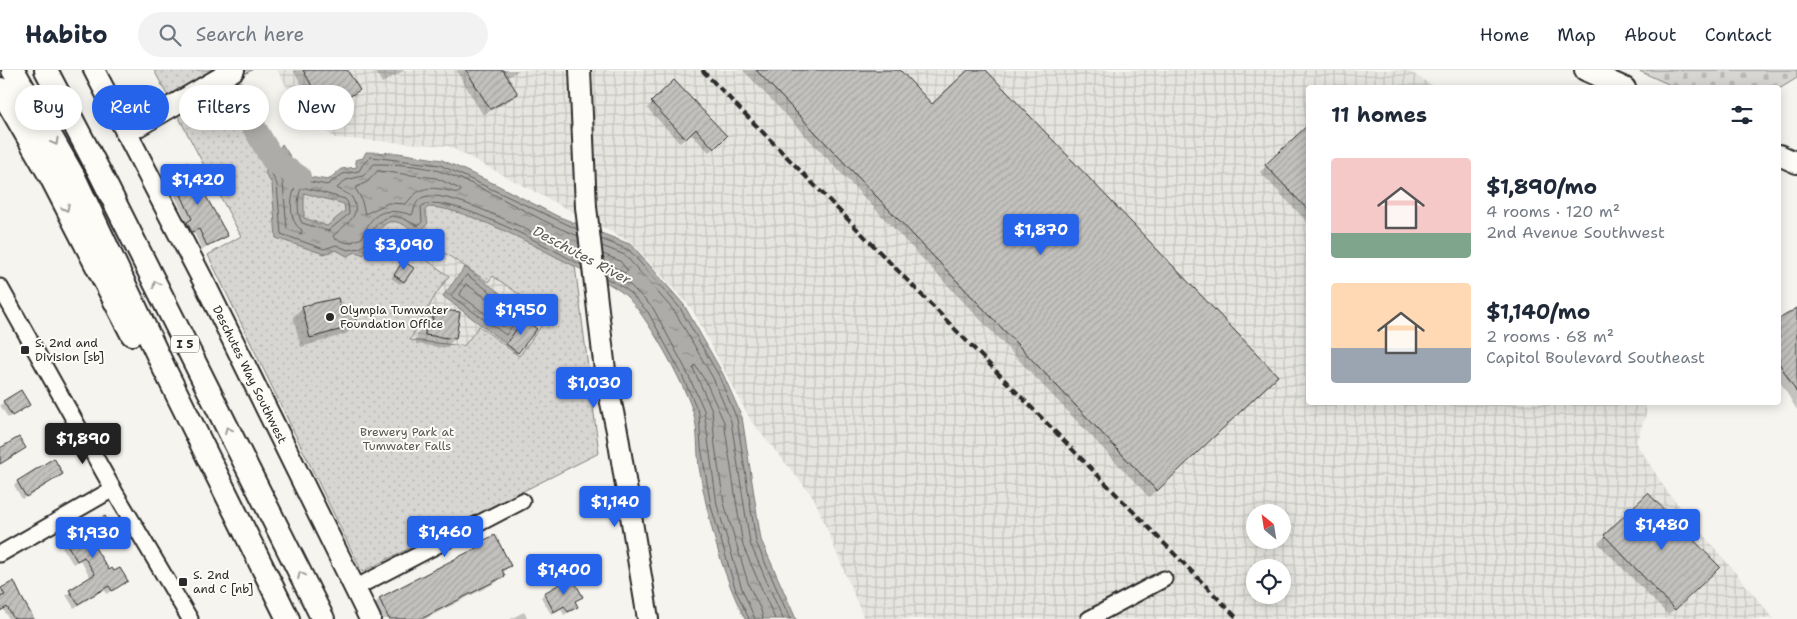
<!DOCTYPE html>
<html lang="en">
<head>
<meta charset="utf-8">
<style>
	:root { --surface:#fff; --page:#f2f2f3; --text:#1f2937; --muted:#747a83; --line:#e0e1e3; --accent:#2563eb }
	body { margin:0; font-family:"Shantell Sans",sans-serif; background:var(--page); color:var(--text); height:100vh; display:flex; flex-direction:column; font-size:19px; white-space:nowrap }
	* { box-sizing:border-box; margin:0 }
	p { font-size:16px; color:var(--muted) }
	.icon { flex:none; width:28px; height:28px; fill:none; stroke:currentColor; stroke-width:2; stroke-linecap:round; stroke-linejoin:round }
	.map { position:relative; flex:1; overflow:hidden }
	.panel { position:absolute; left:1306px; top:15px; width:475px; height:320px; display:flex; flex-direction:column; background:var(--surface); border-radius:5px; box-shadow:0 2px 12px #0003 }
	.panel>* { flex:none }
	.hud { position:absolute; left:15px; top:15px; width:475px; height:45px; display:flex; gap:10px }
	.needle { width:32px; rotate:330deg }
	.fabs { position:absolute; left:1246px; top:434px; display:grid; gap:10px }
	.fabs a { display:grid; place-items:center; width:45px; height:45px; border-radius:50%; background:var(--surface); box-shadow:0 2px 12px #0003; font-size:25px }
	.price { position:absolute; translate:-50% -42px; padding:0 11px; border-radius:5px; background:var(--accent); color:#fff; font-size:16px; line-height:32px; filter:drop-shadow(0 1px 2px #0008) }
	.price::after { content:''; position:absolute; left:50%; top:30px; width:15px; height:11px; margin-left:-8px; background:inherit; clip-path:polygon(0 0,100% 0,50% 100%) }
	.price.selected { background:#222; color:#fff }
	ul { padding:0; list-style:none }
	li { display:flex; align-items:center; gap:15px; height:125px; padding:0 25px }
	li span { display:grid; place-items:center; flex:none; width:140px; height:100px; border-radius:5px; color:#555 }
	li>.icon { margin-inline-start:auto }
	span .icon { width:60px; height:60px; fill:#fffc; stroke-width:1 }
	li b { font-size:21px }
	h2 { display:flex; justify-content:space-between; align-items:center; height:60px; padding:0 25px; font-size:21px }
	.chip { padding:0 18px; border-radius:22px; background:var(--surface); box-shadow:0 2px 12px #0003; font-size:18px; line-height:45px }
	.chip.selected { background:var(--accent); color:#fff }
	header { display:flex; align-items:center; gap:30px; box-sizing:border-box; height:70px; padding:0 25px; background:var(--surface); border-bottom:1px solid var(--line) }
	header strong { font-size:24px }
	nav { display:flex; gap:28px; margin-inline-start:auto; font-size:18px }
	.search { width:350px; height:45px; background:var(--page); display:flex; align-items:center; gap:12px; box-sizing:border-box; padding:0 18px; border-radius:28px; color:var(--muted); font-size:19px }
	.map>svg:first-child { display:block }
	.industrial { fill:url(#industrial-grid); fill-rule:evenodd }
	.cemetery { fill:url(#cemetery-stones); stroke:#81807e }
	.park { fill:url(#park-dots); stroke:#81807e; fill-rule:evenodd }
	.water { fill:url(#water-ripples); stroke:#797877; fill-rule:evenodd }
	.shadow { fill:#0003 }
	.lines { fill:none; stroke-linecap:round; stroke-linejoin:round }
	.shore { stroke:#5f5f5d; stroke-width:1 }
	.river { stroke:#adaca9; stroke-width:24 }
	.building { fill:url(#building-hatch); stroke:#2b2b2b }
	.minor-casing { stroke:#2b2b2b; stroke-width:19 }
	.major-casing { stroke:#2b2b2b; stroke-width:24 }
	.highway-casing { stroke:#2b2b2b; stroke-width:26 }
	.minor { stroke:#fdfcf7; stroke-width:15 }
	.major { stroke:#fdfcf7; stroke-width:20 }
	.highway { stroke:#fdfcf7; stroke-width:22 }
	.rail { stroke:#2b2b2b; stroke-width:4; stroke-dasharray:8 4; stroke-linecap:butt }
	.oneway { stroke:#9e9e9b }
	.poi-dot { fill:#2b2b2b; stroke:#fdfcf7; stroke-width:2 }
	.labels { text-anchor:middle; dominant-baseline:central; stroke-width:4; stroke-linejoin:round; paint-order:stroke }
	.shield { fill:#fdfcf7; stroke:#6a6a68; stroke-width:1 }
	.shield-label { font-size:11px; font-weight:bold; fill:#2b2b2b }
	.poi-label { font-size:12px; fill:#2b2b2b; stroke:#fdfcf7; text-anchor:start }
	.street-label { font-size:12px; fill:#2b2b2b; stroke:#fdfcf7 }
	.park-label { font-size:12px; fill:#565655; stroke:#fdfcf7 }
	.water-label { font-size:14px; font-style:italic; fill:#585857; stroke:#fdfcf7 }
</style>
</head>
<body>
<header>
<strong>Habito</strong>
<div class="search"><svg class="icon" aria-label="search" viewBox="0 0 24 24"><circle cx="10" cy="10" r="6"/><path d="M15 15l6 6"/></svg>Search here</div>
<nav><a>Home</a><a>Map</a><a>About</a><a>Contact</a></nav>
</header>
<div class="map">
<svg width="1797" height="549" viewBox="0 0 1797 549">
	<defs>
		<pattern id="industrial-grid" width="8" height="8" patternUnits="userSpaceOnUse" patternTransform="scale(1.25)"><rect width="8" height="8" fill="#e6e5e0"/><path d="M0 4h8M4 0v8" fill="none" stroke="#c5c5c0"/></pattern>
		<pattern id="cemetery-stones" width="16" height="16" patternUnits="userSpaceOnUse" patternTransform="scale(1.25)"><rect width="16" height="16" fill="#d7d6d2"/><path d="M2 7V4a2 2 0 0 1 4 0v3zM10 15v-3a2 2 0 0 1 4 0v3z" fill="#b9b8b4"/></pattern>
		<pattern id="park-dots" width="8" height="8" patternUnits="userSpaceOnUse" patternTransform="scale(1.25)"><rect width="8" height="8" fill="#d7d6d2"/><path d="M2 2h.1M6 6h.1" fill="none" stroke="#b9b8b4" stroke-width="1.8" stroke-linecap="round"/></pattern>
		<pattern id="water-ripples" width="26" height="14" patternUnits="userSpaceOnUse" patternTransform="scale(1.25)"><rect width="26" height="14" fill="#adaca9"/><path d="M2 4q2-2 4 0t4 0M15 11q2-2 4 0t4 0" fill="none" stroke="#8d8c8a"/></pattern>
		<pattern id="building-hatch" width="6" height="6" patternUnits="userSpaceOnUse" patternTransform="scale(1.25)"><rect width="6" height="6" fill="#c2c1be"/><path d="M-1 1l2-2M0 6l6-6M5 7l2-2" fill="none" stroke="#a7a6a3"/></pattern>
	</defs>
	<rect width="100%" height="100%" fill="#f5f4ef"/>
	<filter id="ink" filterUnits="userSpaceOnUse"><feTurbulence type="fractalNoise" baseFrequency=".02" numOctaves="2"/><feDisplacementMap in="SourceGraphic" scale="10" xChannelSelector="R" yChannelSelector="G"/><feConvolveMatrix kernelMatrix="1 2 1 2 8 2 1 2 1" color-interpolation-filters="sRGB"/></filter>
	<g filter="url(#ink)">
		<g class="industrial">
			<path d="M277 0H1407L1435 17 1309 18V332L1643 333 1647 341 1636 373 1666 420 1774 549H864L814 428 751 351 692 239 632 173 448 76 335 68 300 40ZM1255 442H1282V470H1255ZM1255 498H1282V525H1255Z"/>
			<polygon points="412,161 487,212 493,205 536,237 545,251 519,287 479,256 464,276 410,270 436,224 449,206 403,172"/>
		</g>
		<polygon class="cemetery" points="1637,0 1797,0 1797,8 1779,19 1677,18"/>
		<path class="park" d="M154 0H252L230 12 273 90 303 110 422 116 573 180 599 383 362 502 208 185 241 166ZM412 161 488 212 493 206 536 236 537 245 545 251 519 286 479 256 464 276 410 270 436 224 449 206 403 173Z"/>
		<g class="water">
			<path d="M282 74 303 106 328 110 341 99 357 97 355 90 363 88 366 82 398 83 442 90 497 115 557 146 632 175 684 235 723 304 742 347 761 470 796 549H745C721 502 708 449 699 397 697 380 698 361 694 345 686 316 646 243 624 224 607 210 568 194 547 182 518 167 460 137 428 137L425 140 428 153 419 164C394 148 386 144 373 173 370 178 366 179 364 185L356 182 347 186 336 180 324 184 276 168 272 114 265 103ZM304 123 344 134 345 141 327 156 304 148Z"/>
			<polygon points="465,197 528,244 506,274 443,226"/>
		</g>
		<g class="shadow">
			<polygon points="293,0 351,0 347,3 358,20 320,46"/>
			<polygon points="375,0 405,0 382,13"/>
			<polygon points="456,0 519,0 506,8 516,24 510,30 483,45"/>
			<polygon points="743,0 899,0 932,35 970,0 985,0 1276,306 1149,427"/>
			<polygon points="674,12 726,66 709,82 690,63 680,73 647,38"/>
			<polygon points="1309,56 1309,154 1260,102"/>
			<polygon points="171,101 226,165 221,170 202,180 194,163 187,166 182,158 187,153 166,106"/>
			<polygon points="400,196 403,211 400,214 391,208"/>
			<polygon points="303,237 340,240 356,255 346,264 301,277 293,247"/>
			<polygon points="435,240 455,268 446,278 416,274 417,263 424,256 425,250"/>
			<polygon points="1797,240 1797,340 1779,310 1779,251"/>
			<polygon points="525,251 536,260 516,284 506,275"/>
			<polygon points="20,322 28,335 8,348 0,335"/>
			<polygon points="54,390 59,406 22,429 14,415"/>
			<polygon points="1648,425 1718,497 1668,545 1598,473"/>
			<polygon points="81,461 114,463 93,477 109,501 127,511 107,524 104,519 74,538 66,525 91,508 80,490 73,494 59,472 63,467"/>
			<polygon points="481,473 509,495 497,512 425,549 380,549 373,536 379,529 475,480"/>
			<polygon points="2,520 33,549 9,549 3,539 0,541 0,529 2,528 0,522"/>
			<polygon points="544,524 582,527 574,532 576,537 573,540 564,545 561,539 551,544 541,527"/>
			<polygon points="524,542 528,549 510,549"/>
		</g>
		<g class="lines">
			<g class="shore">
				<path d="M282 98H285L296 115C290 128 288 152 302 160L301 164 287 159 283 113 279 103Z"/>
				<path d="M378 101 436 108 460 119 461 121 458 123C435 118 422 112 406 134L388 133 365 144 361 128 355 118 367 112Z"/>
				<path d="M306 118 345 129 348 133 349 144 328 161 302 153C297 146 297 126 301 119Z"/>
				<path d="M577 159 440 95 371 87 363 94 359 101 343 104 327 115 301 110 283 86 271 103 277 114 281 164 324 179 336 175 348 180 360 178 367 172 376 155 384 149 392 146 402 148 418 156 422 152 421 137C440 117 558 182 581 195"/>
				<path d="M578 166C531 148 487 116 439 101 419 95 395 94 374 94L363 106 346 110 337 118 351 126C364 146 345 154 333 166L335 169 348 173 362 168C372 141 385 137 412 145 415 139 415 130 424 127 450 117 554 173 581 188"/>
				<polyline points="601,169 629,180 680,238 719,306 737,349 756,472 790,549"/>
				<polyline points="602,176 625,185 675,242 713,308 731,351 750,473 783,549"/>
				<polyline points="603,184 620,191 628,201 625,203 604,192"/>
				<polyline points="605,201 630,215 653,238 685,298 704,340 717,435 742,519 755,549"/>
				<polygon points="467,205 520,244 506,265 451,226"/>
				<polyline points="606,208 626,219 648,242 680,301 699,343 701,377 711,436 736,521 749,549"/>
				<polygon points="466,214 511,245 505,256 502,256 460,225"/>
				<polyline points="763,549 761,540 749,516 724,433 715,376 712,340 693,298 695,295 706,312 724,352 743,476 775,549"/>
			</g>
			<polyline class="river" points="221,0 273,90 299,107"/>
		</g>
		<g class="building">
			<polygon points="303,0 347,0 360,20 326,41"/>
			<polygon points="466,0 503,0 518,24 490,39"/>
			<polygon points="756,0 900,0 932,34 968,0 986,0 1278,306 1157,421"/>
			<polygon points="674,10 727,66 714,79 696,59 686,69 651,32"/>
			<polygon points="1309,54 1309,141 1265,95"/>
			<polygon points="187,92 228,166 207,176 199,159 192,162 187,152 192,149 170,100"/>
			<polygon points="403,191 414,198 404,212 394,205"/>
			<polygon points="338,228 341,239 353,236 357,255 310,268 302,236"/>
			<polygon points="1797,238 1797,323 1779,293 1779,249"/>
			<polygon points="434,239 460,242 456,269 425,265 426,253 432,253"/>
			<polygon points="524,249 537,259 518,283 506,274"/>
			<polygon points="21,320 30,335 12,346 3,331"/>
			<polygon points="19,367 26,378 0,394 0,378"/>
			<polygon points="54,388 63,404 26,427 17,411"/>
			<polygon points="1648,423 1720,497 1675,540 1604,465"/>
			<polygon points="105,446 115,463 94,476 109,500 112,498 114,501 120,498 128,511 112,521 109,516 78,534 69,520 95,504 84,487 77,491 62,466 80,456 82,459"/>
			<polygon points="495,465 511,496 502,500 505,506 421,549 389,549 379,528 482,475 480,472"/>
			<polygon points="572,507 583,527 575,531 578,537 568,542 564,536 554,542 544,523"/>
			<polygon points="14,511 22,528 34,549 14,549 7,537 0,541 0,527 5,525 1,518"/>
		</g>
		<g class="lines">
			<g class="minor-casing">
				<g id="minor">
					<polyline points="0,217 113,419 190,549"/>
					<polyline points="0,484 113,419"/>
					<polyline points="355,518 522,431"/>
					<polyline points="1089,549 1164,509"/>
				</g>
			</g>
			<g class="major-casing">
				<g id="major">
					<path id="s1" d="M94 0 207 218 370 549"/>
					<polyline points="580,0 586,137 606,309 617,361 648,549"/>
					<polyline points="1585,0 1625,18"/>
					<polyline points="126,63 234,0"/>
					<polyline points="1779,85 1797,93"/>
				</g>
			</g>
			<g class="highway-casing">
				<g id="highway">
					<polyline points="13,0 74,107 163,296 288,549"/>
					<polyline points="46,0 100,103 323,549"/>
					<polyline points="0,19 51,107 132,264"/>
				</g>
			</g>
			<use href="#minor" class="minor"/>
			<use href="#major" class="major"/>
			<use href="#highway" class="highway"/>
			<polyline class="rail" points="702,0 1238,549"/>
		</g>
		<defs><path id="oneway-chevron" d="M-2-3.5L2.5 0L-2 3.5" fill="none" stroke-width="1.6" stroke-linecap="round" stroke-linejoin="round" transform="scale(1.25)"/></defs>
		<g class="oneway">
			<use href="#oneway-chevron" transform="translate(55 72) rotate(61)"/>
			<use href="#oneway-chevron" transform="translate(66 138) rotate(63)"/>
			<use href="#oneway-chevron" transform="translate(156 214) rotate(-116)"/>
			<use href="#oneway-chevron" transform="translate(228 360) rotate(-116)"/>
			<use href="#oneway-chevron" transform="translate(301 505) rotate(-116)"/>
		</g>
	</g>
	<g class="poi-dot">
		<circle cx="330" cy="247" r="5"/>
		<rect x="20" y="275" width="10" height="10" rx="2.5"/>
		<rect x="178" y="507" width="10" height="10" rx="2.5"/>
	</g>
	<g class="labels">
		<rect class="shield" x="171" y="265.5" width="28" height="17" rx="4"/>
		<g class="shield-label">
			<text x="185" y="274">I 5</text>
		</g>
		<g class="poi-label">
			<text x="340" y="240">Olympia Tumwater<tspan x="340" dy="14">Foundation Office</tspan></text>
			<text x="35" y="273">S. 2nd and<tspan x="35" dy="14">Division [sb]</tspan></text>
			<text x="193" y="505">S. 2nd<tspan x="193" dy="14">and C [nb]</tspan></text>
		</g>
		<g class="street-label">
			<text stroke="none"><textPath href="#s1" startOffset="342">Deschutes Way Southwest</textPath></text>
		</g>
		<g class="park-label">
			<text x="407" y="362">Brewery Park at<tspan x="407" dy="14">Tumwater Falls</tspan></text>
		</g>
		<g class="water-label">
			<text transform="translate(582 185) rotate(28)">Deschutes River</text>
		</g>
	</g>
</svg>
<div class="fabs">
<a><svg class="needle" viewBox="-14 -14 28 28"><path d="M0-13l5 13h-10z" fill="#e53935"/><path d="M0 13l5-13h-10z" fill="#747a83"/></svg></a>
<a><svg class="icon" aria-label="locate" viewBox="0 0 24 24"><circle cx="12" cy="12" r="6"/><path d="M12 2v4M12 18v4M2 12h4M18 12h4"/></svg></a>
</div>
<b class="price" style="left:198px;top:136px">$1,420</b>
<b class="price" style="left:1041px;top:186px">$1,870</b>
<b class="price" style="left:404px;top:201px">$3,090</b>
<b class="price" style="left:521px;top:266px">$1,950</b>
<b class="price" style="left:594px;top:339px">$1,030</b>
<b class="price selected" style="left:83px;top:395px">$1,890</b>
<b class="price" style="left:615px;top:458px">$1,140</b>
<b class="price" style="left:1662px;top:481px">$1,480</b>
<b class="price" style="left:445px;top:488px">$1,460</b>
<b class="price" style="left:93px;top:489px">$1,930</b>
<b class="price" style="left:564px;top:526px">$1,400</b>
<div class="hud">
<a class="chip">Buy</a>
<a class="chip selected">Rent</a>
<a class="chip">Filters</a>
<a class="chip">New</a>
</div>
<section class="panel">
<h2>11 homes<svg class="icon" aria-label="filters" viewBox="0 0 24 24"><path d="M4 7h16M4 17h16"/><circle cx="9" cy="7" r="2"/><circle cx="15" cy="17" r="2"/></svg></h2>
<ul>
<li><span style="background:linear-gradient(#f6c9c9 75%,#7fa58c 0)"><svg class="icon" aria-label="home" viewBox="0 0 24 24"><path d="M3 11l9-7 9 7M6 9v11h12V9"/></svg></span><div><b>$1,890/mo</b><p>4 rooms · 120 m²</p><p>2nd Avenue Southwest</p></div></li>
<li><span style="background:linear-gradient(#ffd9b3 65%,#9aa5b1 0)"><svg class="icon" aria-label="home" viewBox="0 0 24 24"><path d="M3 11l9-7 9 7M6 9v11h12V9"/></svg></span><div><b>$1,140/mo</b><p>2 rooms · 68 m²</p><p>Capitol Boulevard Southeast</p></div></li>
</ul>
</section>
</div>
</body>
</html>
